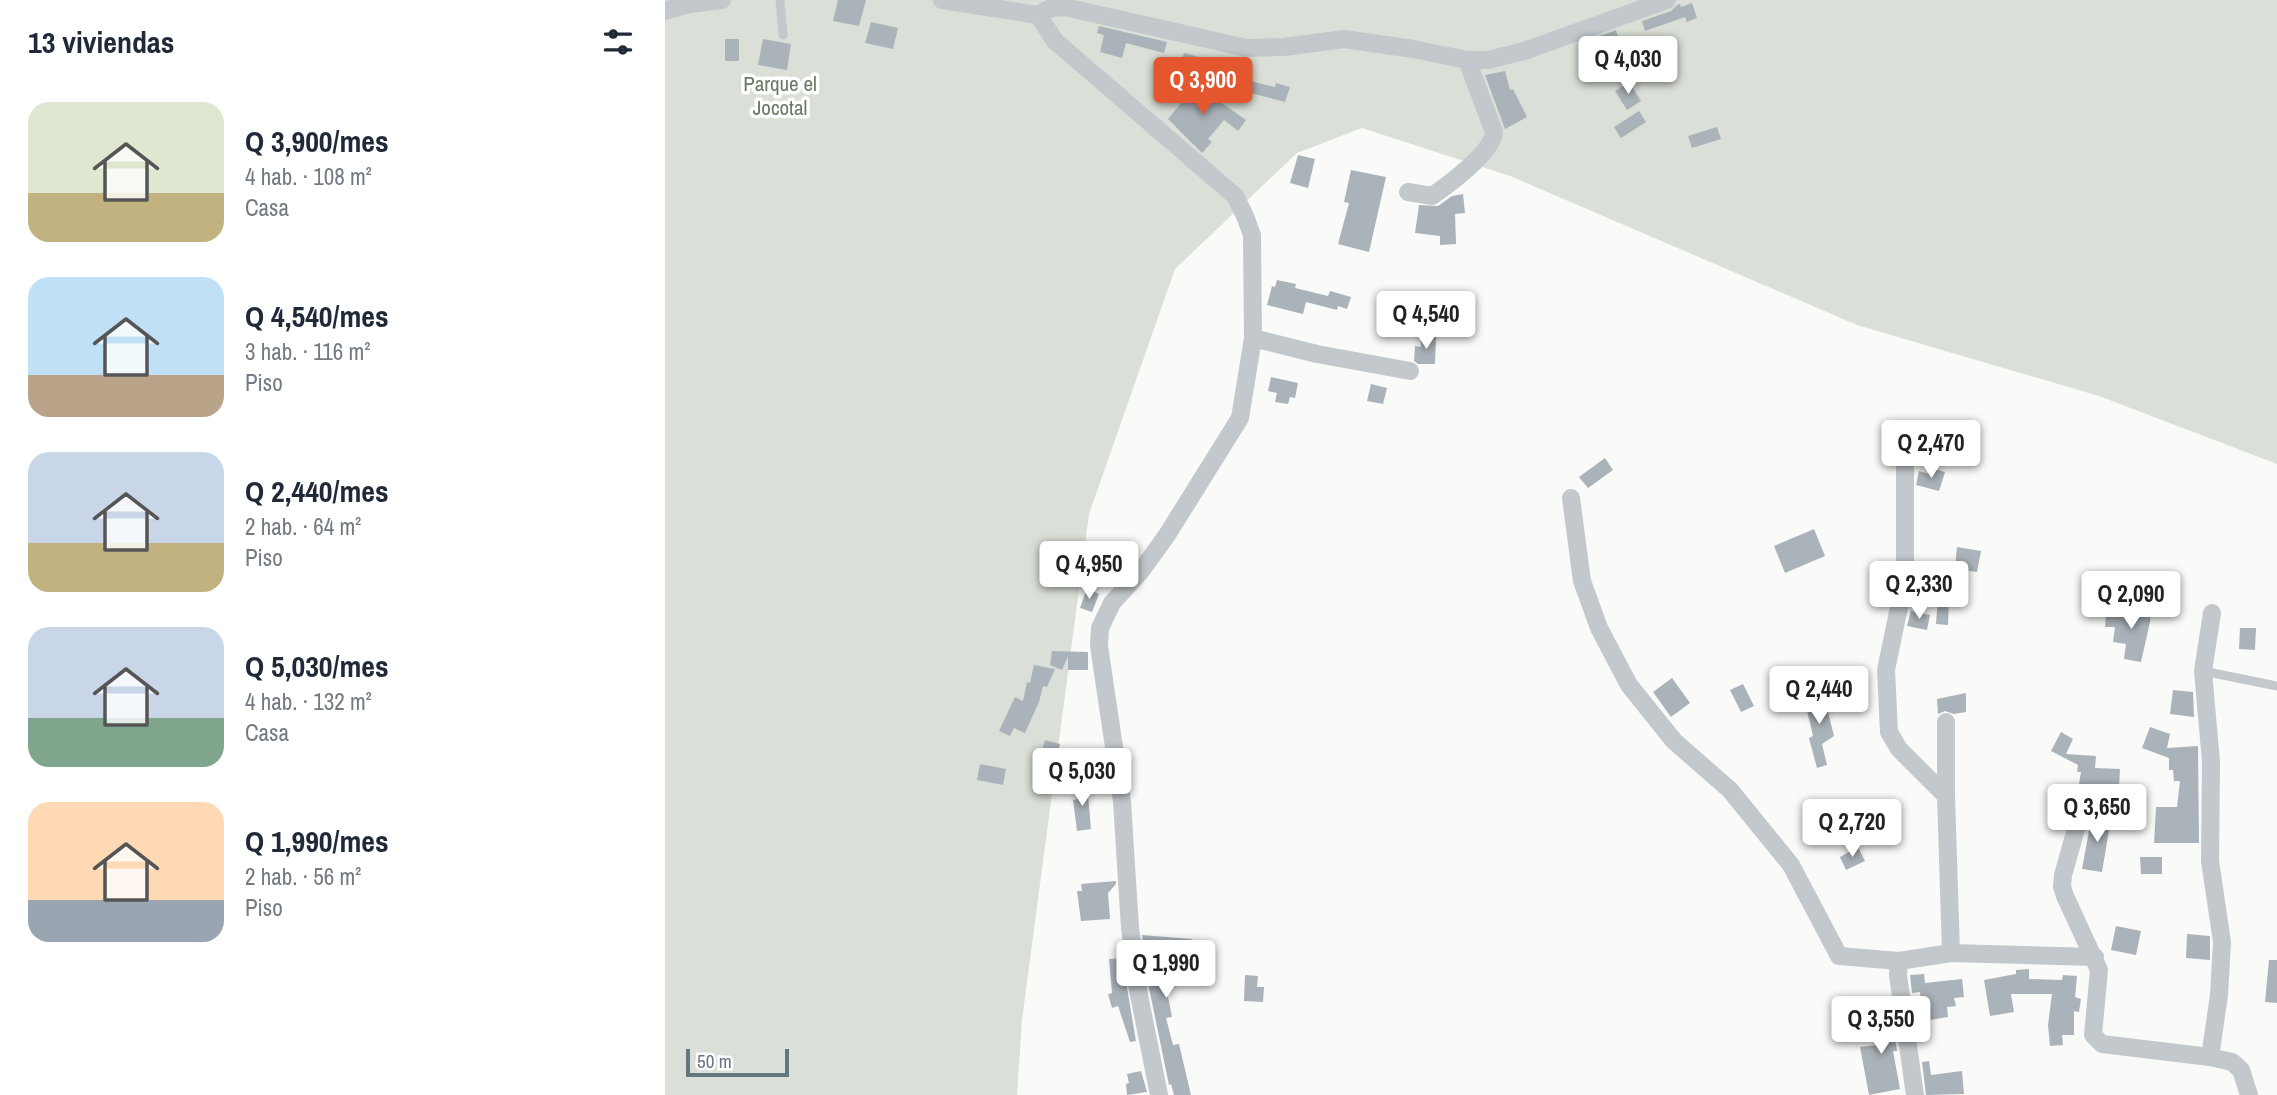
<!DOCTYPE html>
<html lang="es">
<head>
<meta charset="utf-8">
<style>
	:root { --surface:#fff; --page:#f2f2f3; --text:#1f2937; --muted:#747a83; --accent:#e4572e }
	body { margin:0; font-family:"Archivo Narrow",sans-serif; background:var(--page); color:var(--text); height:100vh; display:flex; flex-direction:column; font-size:26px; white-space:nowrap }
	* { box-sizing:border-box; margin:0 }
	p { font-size:23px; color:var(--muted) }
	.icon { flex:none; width:38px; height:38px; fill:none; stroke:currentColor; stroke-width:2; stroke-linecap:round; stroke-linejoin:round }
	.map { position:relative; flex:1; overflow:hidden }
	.panel { display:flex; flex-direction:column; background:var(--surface); width:665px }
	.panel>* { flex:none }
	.scale { position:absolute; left:21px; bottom:18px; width:103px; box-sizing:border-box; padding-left:7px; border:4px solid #657683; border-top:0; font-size:19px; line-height:24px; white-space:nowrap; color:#657683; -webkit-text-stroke:5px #fff; paint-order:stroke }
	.price { position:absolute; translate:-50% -60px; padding:0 16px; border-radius:7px; background:#fff; color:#222; font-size:23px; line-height:46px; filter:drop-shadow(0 2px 4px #0008) }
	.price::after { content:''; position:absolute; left:50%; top:42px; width:21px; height:16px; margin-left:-10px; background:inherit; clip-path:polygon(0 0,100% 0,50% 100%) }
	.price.active { background:var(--accent); color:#fff }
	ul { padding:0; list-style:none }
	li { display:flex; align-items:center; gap:21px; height:175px; padding:0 28px }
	li span { display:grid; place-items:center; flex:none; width:196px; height:140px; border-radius:21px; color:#555 }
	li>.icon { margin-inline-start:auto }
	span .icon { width:84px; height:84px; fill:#fffc; stroke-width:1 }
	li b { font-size:30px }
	h2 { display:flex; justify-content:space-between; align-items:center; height:84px; padding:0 28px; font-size:30px }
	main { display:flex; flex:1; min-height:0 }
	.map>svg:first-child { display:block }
	.green { fill:#dadfd7 }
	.building { fill:#aab3b9 }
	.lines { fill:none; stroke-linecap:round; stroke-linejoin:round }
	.lane { stroke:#c3c8cc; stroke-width:9 }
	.street { stroke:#c3c8cc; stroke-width:18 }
	.labels { text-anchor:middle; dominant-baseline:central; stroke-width:7; stroke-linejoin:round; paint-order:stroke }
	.park-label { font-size:21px; fill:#687a64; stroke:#fff }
</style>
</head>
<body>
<main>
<section class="panel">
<h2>13 viviendas<svg class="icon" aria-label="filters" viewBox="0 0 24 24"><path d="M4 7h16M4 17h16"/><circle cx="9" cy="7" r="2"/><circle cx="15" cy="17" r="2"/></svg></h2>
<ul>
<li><span style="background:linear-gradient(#dfe7d0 65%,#c2b280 0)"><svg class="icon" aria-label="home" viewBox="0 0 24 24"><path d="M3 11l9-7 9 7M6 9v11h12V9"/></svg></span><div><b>Q 3,900/mes</b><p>4 hab. · 108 m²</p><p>Casa</p></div></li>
<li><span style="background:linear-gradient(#bfe0f5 70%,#b9a48a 0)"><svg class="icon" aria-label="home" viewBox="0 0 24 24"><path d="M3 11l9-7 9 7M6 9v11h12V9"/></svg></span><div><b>Q 4,540/mes</b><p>3 hab. · 116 m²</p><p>Piso</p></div></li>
<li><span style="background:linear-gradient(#c9d6e8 65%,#c2b280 0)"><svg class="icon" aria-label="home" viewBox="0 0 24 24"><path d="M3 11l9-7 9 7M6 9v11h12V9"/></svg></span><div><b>Q 2,440/mes</b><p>2 hab. · 64 m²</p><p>Piso</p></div></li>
<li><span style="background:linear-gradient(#c9d6e8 65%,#7fa58c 0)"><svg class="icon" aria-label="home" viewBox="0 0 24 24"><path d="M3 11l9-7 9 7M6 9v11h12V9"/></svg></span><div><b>Q 5,030/mes</b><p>4 hab. · 132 m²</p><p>Casa</p></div></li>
<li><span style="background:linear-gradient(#ffd9b3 70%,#9aa5b1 0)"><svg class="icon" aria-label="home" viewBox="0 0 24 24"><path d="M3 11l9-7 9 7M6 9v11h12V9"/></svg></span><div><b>Q 1,990/mes</b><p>2 hab. · 56 m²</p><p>Piso</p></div></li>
</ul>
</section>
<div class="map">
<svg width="1612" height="1095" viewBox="0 0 1612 1095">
	<rect width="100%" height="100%" fill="#fafaf8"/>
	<polygon class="green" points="0,0 1612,0 1612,464 1434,396 1192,325 845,176 697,128 632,153 510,269 424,514 357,1020 352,1095 0,1095"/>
	<g class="building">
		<polygon points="173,0 201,0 194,26 168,21"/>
		<polygon points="1027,3 1032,18 1022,22 1020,17 980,31 977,21 1006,11 1012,5 1015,4 1016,7"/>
		<polygon points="206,22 233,28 228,49 200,43"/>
		<polygon points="434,26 502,42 499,53 461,43 457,58 435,52 439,35 432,33"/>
		<polygon points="951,30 958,55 939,61 932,37"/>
		<rect x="60" y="39" width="14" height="22"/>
		<polygon points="98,39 126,44 122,70 93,65"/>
		<polygon points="519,53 541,59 534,82 513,75"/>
		<polygon points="840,71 845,90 848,89 862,117 840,129 820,75"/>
		<polygon points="585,81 610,87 611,83 625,87 620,102 582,92"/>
		<polygon points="533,82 547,91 545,95 581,120 573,131 559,120 543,139 547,142 537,153 503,119"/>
		<polygon points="964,82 976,101 962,110 950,91"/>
		<polygon points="974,111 981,122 956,138 949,127"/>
		<polygon points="1052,127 1056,139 1027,148 1023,136"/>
		<polygon points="633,155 650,159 643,188 625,183"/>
		<polygon points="686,170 721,177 704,252 673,244 684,203 679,202"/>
		<polygon points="798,194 800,213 790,214 791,244 775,245 775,236 750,233 754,205 773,206 787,196"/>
		<polygon points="612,280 631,284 630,288 663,296 665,291 686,297 682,309 673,306 672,310 641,302 638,314 602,305 607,286 610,287"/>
		<polygon points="756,336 771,337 770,364 753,364 749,361 750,346 756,347"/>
		<polygon points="606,377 633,383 630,398 625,397 623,404 610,402 612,393 603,391"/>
		<polygon points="706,384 722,388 718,404 702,401"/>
		<polygon points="940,458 948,470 923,488 914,477"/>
		<polygon points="1270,469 1280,472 1274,491 1251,485 1254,471 1268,475"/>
		<polygon points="1149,529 1160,556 1120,573 1109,546"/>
		<polygon points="1292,547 1316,551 1312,572 1290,569"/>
		<polygon points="422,589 434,594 427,612 415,608"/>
		<polygon points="1273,596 1284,597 1283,625 1271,624"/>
		<polygon points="1471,606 1486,607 1485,622 1476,662 1459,659 1461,644 1448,642 1450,627 1440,627 1441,612 1471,612"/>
		<polygon points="1246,611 1265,615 1262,630 1242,626"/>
		<polygon points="1575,628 1591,628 1590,650 1574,649"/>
		<polygon points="387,651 423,652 423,670 403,670 403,656 397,670 385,665"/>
		<polygon points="369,665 390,669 382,687 378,686 374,702 360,733 349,728 345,736 334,731 350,697 358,701 362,682 365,683"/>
		<polygon points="1007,678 1025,703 1006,717 988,692"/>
		<polygon points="1078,684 1089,706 1076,712 1065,690"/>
		<polygon points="1508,690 1528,692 1529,717 1505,714"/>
		<polygon points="1158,692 1169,736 1157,744 1162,765 1152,768 1144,738 1148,736 1139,698"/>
		<polygon points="1301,693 1301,712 1289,714 1280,711 1273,714 1272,699"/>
		<polygon points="1485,727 1505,734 1502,748 1533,746 1534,843 1489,843 1491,807 1512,807 1515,781 1509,781 1508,770 1504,770 1504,758 1477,748"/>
		<polygon points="1396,732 1408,739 1401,754 1431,756 1430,768 1455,769 1454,788 1414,784 1416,772 1412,772 1413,765 1386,751"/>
		<polygon points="380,740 395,744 385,783 368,779"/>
		<polygon points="315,764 341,769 338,785 312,780"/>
		<polygon points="437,772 440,788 426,791 423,774"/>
		<polygon points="422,784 426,829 412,831 408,800 412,799 411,785"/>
		<polygon points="1427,815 1446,818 1437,872 1417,869"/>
		<polygon points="1193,847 1200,861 1181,870 1175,857"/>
		<polygon points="1475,857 1497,857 1497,874 1476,874"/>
		<polygon points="451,881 451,884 443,893 445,919 416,921 412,891 417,891 416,884"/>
		<polygon points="1451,926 1476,931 1471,955 1446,950"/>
		<polygon points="1522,934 1545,936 1545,960 1521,958"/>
		<polygon points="477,935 527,939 526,957 513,956 511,974 506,974 502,992 507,1017 501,1018 508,1045 514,1044 526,1095 509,1095 506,1084 504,1085 483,983"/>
		<polygon points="457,958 471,1041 465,1042 453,1006 447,1008 443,994 447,993 444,959"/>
		<polygon points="1604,960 1612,960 1612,1003 1600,1002"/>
		<polygon points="1364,969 1364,979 1397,980 1398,975 1412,976 1410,997 1416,999 1414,1012 1409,1011 1409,1035 1397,1035 1398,1045 1385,1046 1383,1025 1387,994 1346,994 1349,1012 1325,1016 1319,980 1351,974 1351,970"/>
		<polygon points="1259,974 1260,983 1297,979 1299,997 1289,998 1291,1006 1282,1007 1283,1017 1259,1021 1255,992 1247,993 1245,975"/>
		<polygon points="580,975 593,976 592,987 599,987 598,1002 579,1001"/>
		<polygon points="1226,1009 1232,1051 1228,1051 1235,1089 1204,1095 1195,1047 1212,1045 1207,1011"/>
		<polygon points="1264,1061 1266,1075 1297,1071 1299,1094 1261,1095 1257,1062"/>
		<polygon points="476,1071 482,1092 462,1095 461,1084 464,1083 462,1074"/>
	</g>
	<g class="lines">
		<g class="lane">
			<polyline points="115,0 118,35"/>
			<polyline points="1538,671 1612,686"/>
		</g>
		<g class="street">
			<polyline points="277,0 373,15 386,8 400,7 581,48 619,47 679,39 748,49 802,60 823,60 859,51 1002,0"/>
			<polyline points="0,11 24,4 57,0"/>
			<polyline points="373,15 390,41 570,196 580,216 587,235 588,338 575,418 502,535 476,571 447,603 435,628 434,646 457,801 465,928 472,985 494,1095"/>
			<path d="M743 192 767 196C783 185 828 152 829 132L802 60"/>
			<polyline points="588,338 652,354 745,371"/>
			<polyline points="1240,464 1240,578 1221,670 1224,732 1234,749 1281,796 1286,953"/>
			<polyline points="906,498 917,581 934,628 964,685 1009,741 1065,790 1126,865 1174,956 1234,961 1286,953 1430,957"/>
			<polyline points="1281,722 1281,796"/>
			<polyline points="1420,797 1398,875 1397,887 1400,896 1434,970 1428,1035 1437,1044 1545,1057 1567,1062 1576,1070 1584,1095"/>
			<polyline points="1234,961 1233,975 1250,1095"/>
			<polyline points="1545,1057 1554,995 1557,942 1545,861 1546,762 1538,671 1547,613"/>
		</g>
	</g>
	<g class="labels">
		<g class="park-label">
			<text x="115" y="83">Parque el<tspan x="115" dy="24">Jocotal</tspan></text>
		</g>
	</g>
</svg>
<div class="scale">50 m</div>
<b class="price" style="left:963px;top:96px">Q 4,030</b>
<b class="price active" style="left:538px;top:117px">Q 3,900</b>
<b class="price" style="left:761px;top:351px">Q 4,540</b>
<b class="price" style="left:1266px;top:480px">Q 2,470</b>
<b class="price" style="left:424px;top:601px">Q 4,950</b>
<b class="price" style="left:1254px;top:621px">Q 2,330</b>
<b class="price" style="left:1466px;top:631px">Q 2,090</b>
<b class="price" style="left:1154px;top:726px">Q 2,440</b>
<b class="price" style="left:417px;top:808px">Q 5,030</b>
<b class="price" style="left:1432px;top:844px">Q 3,650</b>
<b class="price" style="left:1187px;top:859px">Q 2,720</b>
<b class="price" style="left:501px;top:1000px">Q 1,990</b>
<b class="price" style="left:1216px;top:1056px">Q 3,550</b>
</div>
</main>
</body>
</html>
